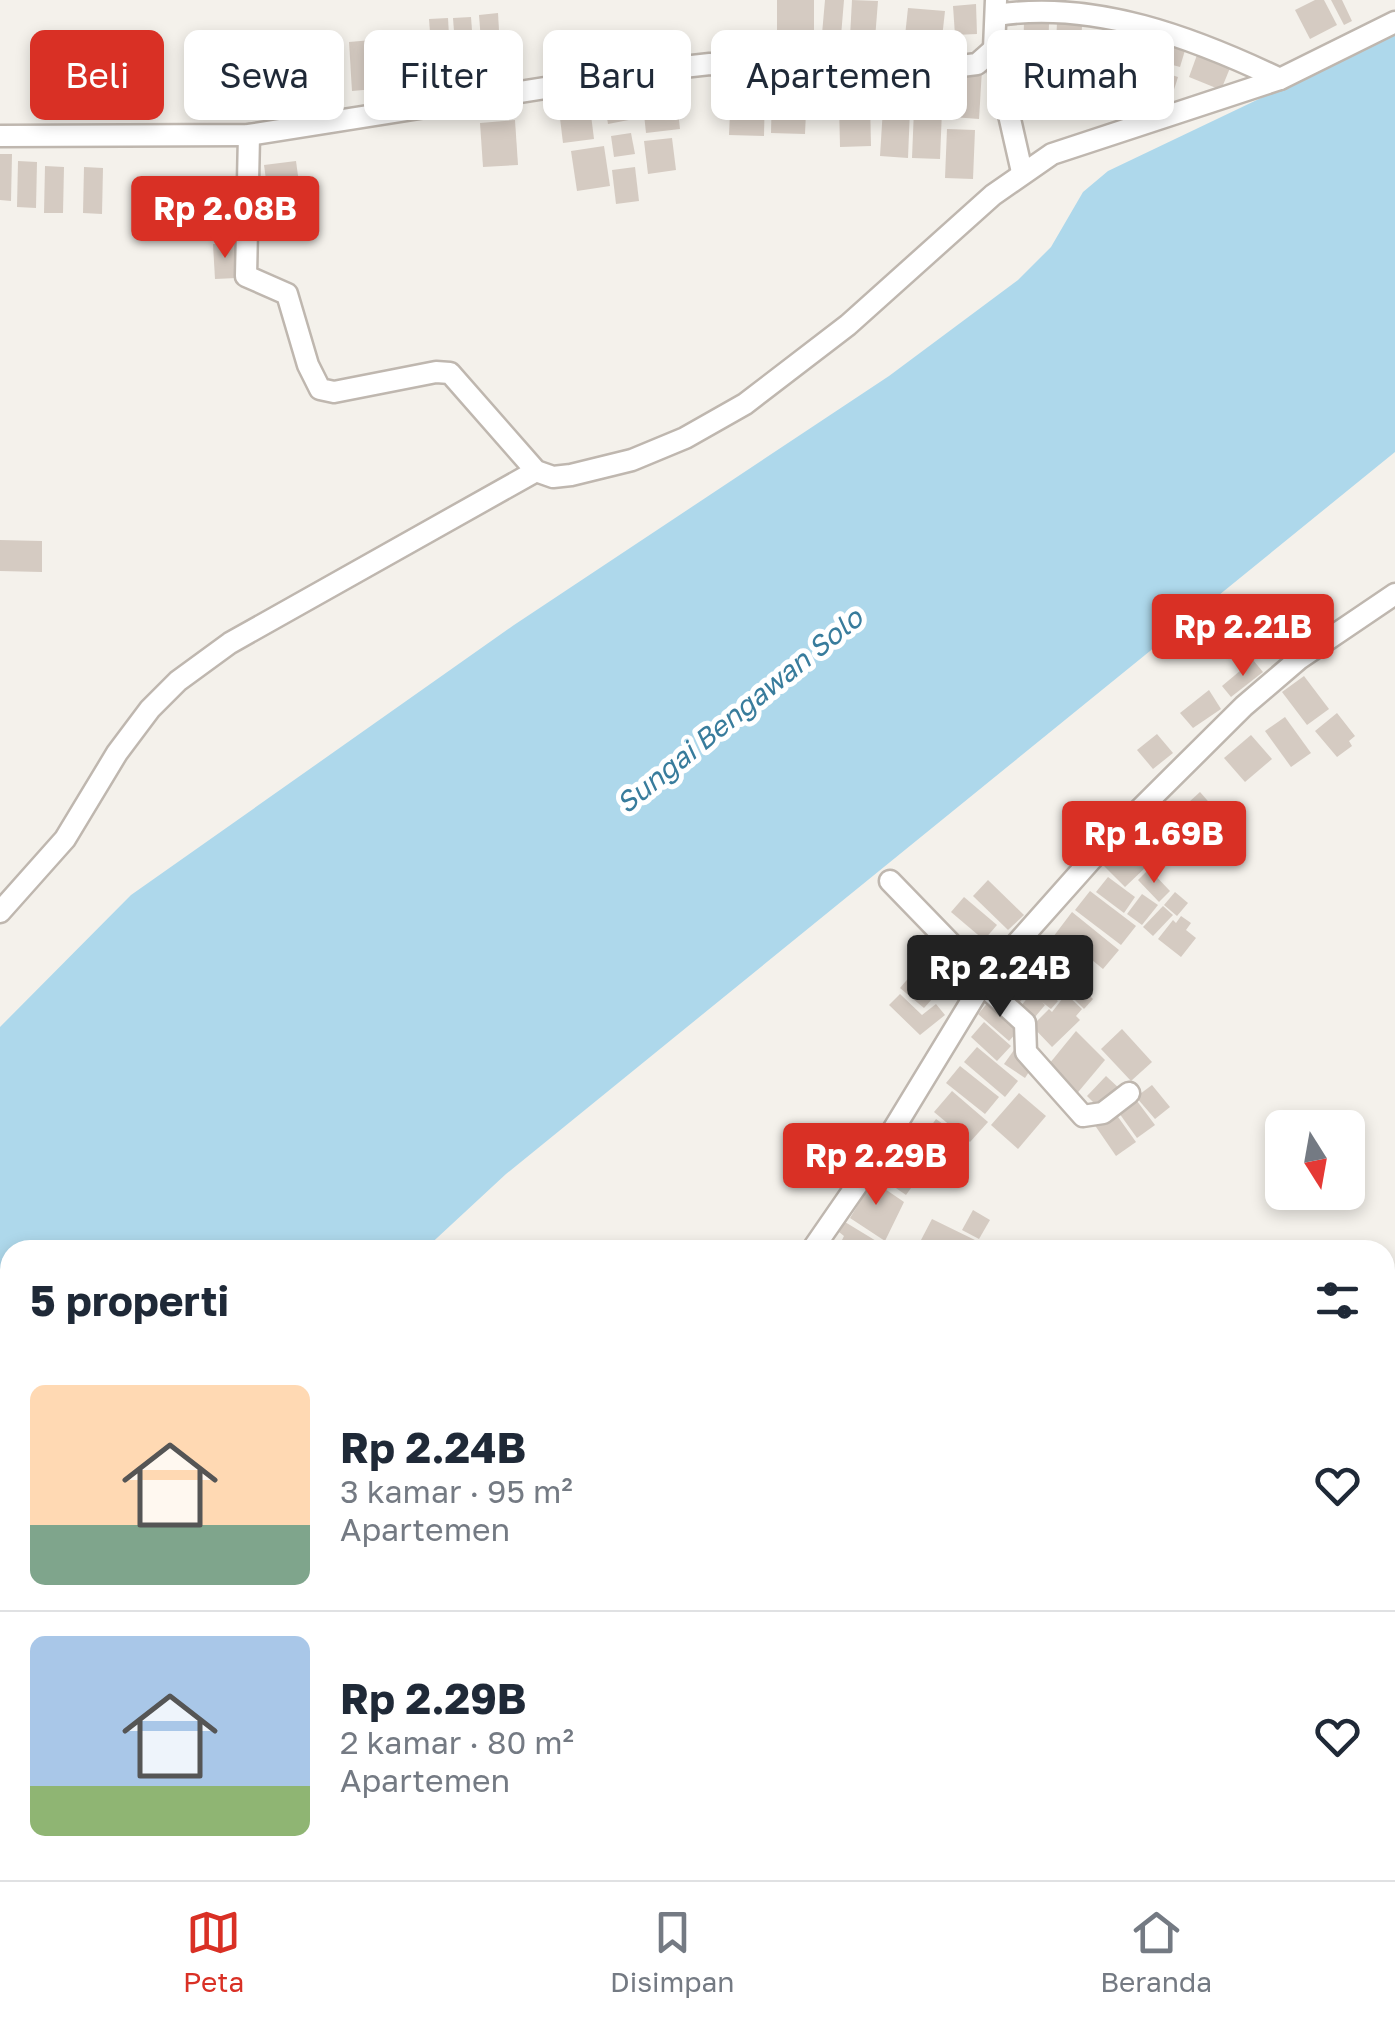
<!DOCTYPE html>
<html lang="id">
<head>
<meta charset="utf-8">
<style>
	:root { --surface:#fff; --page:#f2f2f3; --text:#1f2937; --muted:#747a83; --line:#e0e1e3; --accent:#d93025 }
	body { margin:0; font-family:"Golos Text",sans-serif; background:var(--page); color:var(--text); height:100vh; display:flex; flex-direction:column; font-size:38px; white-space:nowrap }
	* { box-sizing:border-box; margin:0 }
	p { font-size:32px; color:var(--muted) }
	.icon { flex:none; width:55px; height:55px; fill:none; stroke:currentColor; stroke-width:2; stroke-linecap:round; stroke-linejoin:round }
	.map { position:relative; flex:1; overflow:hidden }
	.drawer { position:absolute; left:0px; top:1240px; width:1395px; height:640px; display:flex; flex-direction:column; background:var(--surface); border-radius:30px 30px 0 0; box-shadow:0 5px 15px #0003 }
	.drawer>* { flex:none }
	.guide { position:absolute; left:30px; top:30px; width:1335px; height:90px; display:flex; gap:20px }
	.needle { width:65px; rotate:169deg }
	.fabs { position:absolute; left:1265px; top:1110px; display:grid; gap:20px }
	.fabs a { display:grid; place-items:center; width:100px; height:100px; border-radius:15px; background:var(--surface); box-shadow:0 5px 15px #0003; font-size:50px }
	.price { position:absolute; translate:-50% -85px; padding:0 22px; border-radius:10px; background:var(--accent); color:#fff; font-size:32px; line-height:65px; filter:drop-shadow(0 2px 5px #0008) }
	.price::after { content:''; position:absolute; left:50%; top:60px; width:30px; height:22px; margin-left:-15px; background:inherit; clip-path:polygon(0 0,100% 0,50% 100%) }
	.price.on { background:#222; color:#fff }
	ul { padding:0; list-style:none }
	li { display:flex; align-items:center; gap:30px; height:250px; padding:0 30px }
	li+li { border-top:2px solid var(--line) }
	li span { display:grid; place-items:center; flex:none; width:280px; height:200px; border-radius:15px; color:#555 }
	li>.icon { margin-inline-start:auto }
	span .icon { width:120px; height:120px; fill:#fffc; stroke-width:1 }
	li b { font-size:42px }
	h2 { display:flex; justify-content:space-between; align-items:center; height:120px; padding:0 30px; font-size:42px }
	.tag { padding:0 35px; border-radius:15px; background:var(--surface); box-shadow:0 5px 15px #0003; font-size:35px; line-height:90px }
	.tag.on { background:var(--accent); color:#fff }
	.tab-bar { display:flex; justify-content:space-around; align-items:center; height:140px; border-top:2px solid var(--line); background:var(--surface); font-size:28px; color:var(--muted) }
	.tab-bar a { display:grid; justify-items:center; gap:5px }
	.tab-bar .on { color:var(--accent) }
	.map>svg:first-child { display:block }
	.water { fill:#aed8eb }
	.building { fill:#d5cbc2 }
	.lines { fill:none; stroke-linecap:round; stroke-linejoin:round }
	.minor-casing { stroke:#bfb7af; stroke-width:25 }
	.minor { stroke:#fff; stroke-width:20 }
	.labels { text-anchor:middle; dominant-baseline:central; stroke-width:10; stroke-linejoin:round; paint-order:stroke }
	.water-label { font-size:28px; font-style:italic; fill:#387c9c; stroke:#fff }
</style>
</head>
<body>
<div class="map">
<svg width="1395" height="1880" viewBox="0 0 1395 1880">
	<rect width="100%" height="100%" fill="#f4f1eb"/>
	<polygon class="water" points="1395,34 1395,452 506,1174 424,1250 10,1250 10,1651 0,1665 0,1027 131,895 514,625 889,376 1018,280 1051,247 1083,192 1108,171"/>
	<g class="building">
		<polygon points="777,0 814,0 814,37 777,36"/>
		<polygon points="825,0 844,0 841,36 822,34"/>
		<polygon points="852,0 878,1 875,39 850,37"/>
		<polygon points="1315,0 1324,0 1337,25 1310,39 1295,10"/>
		<polygon points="1331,0 1342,0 1352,21 1344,25"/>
		<polygon points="976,4 977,34 955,35 953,6"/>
		<polygon points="908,8 945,11 942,38 905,36"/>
		<polygon points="498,13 501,66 483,67 479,15"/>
		<polygon points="471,17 475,70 457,71 453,18"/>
		<polygon points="448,18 451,71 433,72 429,19"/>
		<polygon points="1024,22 1049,23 1048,60 1023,59"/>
		<polygon points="1057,23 1082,24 1081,61 1055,61"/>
		<polygon points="415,36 418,70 381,73 379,38"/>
		<polygon points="1118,37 1142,41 1135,75 1112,71"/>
		<polygon points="372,40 375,89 352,91 349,42"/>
		<polygon points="1163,41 1186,47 1180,67 1158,61"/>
		<polygon points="1197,55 1230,68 1221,90 1189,77"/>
		<polygon points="194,57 220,58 218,109 192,108"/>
		<polygon points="252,61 254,101 231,102 229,62"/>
		<polygon points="954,69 982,70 979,119 952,117"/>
		<polygon points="1156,70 1178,77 1172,96 1150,90"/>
		<polygon points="1049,72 1074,73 1073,110 1048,109"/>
		<polygon points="949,76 950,99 925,101 924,77"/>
		<polygon points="772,88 807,89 805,134 771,133"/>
		<polygon points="629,89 634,119 608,124 603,94"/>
		<polygon points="731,91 765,91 764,136 729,135"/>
		<polygon points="676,92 680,129 646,133 642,96"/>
		<polygon points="589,99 594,139 563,143 558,102"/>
		<polygon points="870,101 871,146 840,147 839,102"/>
		<polygon points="883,108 910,109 908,158 880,156"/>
		<polygon points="914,109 942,110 940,159 912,158"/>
		<polygon points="515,120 518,165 483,167 480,123"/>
		<polygon points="947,129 975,130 973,179 945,178"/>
		<polygon points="631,133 635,154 614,157 611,136"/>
		<polygon points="672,138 676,170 648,174 644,141"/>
		<polygon points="604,146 610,186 577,191 571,151"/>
		<polygon points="0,154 12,154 11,201 0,200"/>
		<polygon points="18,161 37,162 36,208 17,207"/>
		<polygon points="296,161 299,183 267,187 264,165"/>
		<polygon points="45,166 64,167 63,213 44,213"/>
		<polygon points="84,167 103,168 102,214 83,213"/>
		<polygon points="635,167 639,201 616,204 612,170"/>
		<polygon points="296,193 299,215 267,219 264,197"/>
		<polygon points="235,243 237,278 215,279 213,244"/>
		<polygon points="0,540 42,541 42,572 0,571"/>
		<polygon points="1253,660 1263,672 1231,697 1222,686"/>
		<polygon points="1304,676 1329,709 1307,725 1282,692"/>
		<polygon points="1209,690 1221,709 1193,728 1180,713"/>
		<polygon points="1337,713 1355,736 1349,741 1352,746 1337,757 1315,731"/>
		<polygon points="1285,717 1311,753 1291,767 1265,731"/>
		<polygon points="1157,734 1173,753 1153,769 1137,750"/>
		<polygon points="1251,735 1272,759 1245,782 1224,758"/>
		<polygon points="1200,792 1227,823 1193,853 1166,823"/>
		<polygon points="1086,802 1110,823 1096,838 1073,817"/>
		<polygon points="1113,846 1122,854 1128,848 1146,867 1125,887 1099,861"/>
		<polygon points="1149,869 1170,891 1159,902 1138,880"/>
		<polygon points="1108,877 1135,897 1124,913 1096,892"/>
		<polygon points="988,880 1024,915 1008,930 973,896"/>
		<polygon points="1090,891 1136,926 1121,945 1075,910"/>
		<polygon points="1175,892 1188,903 1177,916 1164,905"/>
		<polygon points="1142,894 1158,905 1142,925 1127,914"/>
		<polygon points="964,897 997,925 984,940 951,912"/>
		<polygon points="1163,906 1173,915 1153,936 1143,927"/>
		<polygon points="1072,912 1119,950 1103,969 1092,960 1081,973 1047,945"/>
		<polygon points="1181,916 1191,923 1186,930 1196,938 1181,957 1158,939 1173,920 1176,923"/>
		<polygon points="922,935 934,944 919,963 907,954"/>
		<polygon points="1038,947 1048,955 1032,976 1011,959 1019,950 1029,958"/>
		<polygon points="935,950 961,973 949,987 923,964"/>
		<polygon points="1050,957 1073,974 1056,996 1033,978"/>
		<polygon points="1009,960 1036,983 1015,1008 999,995 1013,978 1002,969"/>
		<polygon points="917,968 942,988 924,1008 900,988"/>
		<polygon points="1076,983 1093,999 1084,1009 1067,992"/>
		<polygon points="1038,985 1058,1001 1051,1009 1042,1002 1045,1005 1030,1023 1016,1012"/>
		<polygon points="900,994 922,1015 936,1004 945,1015 920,1035 889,1005"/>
		<polygon points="1066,994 1082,1009 1076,1016 1080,1020 1052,1047 1032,1026 1049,1009 1052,1012"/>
		<polygon points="991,999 1022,1027 1009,1041 978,1014"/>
		<polygon points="984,1022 1011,1046 997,1061 971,1037"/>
		<polygon points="1122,1029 1152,1062 1131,1081 1101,1049"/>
		<polygon points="1076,1031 1105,1060 1074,1097 1045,1069"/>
		<polygon points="977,1047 1018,1081 1005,1097 964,1062"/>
		<polygon points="1014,1050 1034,1064 1025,1078 1004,1064"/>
		<polygon points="960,1066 999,1097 985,1114 946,1083"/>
		<polygon points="1106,1076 1121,1090 1101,1110 1087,1096"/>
		<polygon points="1152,1085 1170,1107 1155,1119 1136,1097"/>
		<polygon points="952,1091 988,1122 970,1142 934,1112"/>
		<polygon points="1019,1093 1046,1116 1018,1149 991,1125"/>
		<polygon points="1137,1101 1155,1125 1137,1138 1119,1113"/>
		<polygon points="1113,1110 1136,1142 1116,1156 1094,1124"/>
		<polygon points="936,1119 968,1142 953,1163 921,1140"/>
		<polygon points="899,1142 927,1163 918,1175 890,1154"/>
		<polygon points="887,1160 916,1181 906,1195 877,1175"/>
		<polygon points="866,1176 904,1202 885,1241 850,1218 861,1200 853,1195"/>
		<polygon points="973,1210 990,1220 979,1239 962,1230"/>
		<polygon points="932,1219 977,1241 972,1250 922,1250 925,1243 921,1240"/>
		<polygon points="845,1222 891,1250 837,1250 844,1236 839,1232"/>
		<polygon points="374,1870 413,1870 415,1873 403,1880 381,1880"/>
		<polygon points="529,1870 545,1870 536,1874 563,1870 564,1880 516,1880 514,1873"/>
	</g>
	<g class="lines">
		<g class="minor-casing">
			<g id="minor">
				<polyline points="996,0 994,49 1022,172"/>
				<path d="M997 15C1095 0 1194 38 1280 79"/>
				<polyline points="249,135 246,276 287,294 308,365 320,389 334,392 436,372 450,373 536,471 553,477 571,475 632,460 685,438 745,404 848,325 993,195 1052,154 1280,79 1395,22"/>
				<polyline points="0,136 249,135 665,69 710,64 920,71 977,64 994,49"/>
				<polyline points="890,881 985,979"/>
				<polyline points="0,912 65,839 117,753 150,709 178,681 230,643 536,471"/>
				<polyline points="982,984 1025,1023 1026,1052 1083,1116 1103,1113 1129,1093"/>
				<polyline points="812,1250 879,1153 985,979 1107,842 1244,706 1299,659 1395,594"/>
				<polyline points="338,1880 346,1870"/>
			</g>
		</g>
		<use href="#minor" class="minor"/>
	</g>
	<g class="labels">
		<g class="water-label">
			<text transform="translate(739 710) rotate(-39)">Sungai Bengawan Solo</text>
		</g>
	</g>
</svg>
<div class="fabs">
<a><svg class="needle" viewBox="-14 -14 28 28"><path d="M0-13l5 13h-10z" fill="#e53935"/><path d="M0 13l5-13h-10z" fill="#747a83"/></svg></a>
</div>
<b class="price" style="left:225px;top:261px">Rp 2.08B</b>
<b class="price" style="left:1243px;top:679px">Rp 2.21B</b>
<b class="price" style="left:1154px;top:886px">Rp 1.69B</b>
<b class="price on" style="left:1000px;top:1020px">Rp 2.24B</b>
<b class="price" style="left:876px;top:1208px">Rp 2.29B</b>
<div class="guide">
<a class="tag on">Beli</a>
<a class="tag">Sewa</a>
<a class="tag">Filter</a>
<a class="tag">Baru</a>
<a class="tag">Apartemen</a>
<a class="tag">Rumah</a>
</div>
<section class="drawer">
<h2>5 properti<svg class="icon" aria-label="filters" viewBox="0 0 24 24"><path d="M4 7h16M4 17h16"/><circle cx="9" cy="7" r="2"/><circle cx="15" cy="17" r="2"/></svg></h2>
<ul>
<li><span style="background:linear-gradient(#ffd9b3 70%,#7fa58c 0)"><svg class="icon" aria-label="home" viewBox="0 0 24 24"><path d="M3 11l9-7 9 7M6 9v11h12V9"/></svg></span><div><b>Rp 2.24B</b><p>3 kamar · 95 m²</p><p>Apartemen</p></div><svg class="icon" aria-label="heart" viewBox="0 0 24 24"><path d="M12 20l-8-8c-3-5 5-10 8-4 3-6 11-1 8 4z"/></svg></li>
<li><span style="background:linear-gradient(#a9c7e8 75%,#8fb573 0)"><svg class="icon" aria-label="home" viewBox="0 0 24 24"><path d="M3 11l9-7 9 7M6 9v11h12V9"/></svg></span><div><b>Rp 2.29B</b><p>2 kamar · 80 m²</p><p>Apartemen</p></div><svg class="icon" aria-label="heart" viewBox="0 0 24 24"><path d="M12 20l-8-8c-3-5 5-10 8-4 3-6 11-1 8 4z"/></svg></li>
</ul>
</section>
</div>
<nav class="tab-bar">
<a class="on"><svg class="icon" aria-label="map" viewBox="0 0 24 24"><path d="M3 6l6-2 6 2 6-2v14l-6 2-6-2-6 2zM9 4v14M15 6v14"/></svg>Peta</a>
<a><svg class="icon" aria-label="saved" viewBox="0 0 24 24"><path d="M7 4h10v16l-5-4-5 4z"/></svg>Disimpan</a>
<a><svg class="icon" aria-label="home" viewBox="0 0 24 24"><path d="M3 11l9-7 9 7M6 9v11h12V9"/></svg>Beranda</a>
</nav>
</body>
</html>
